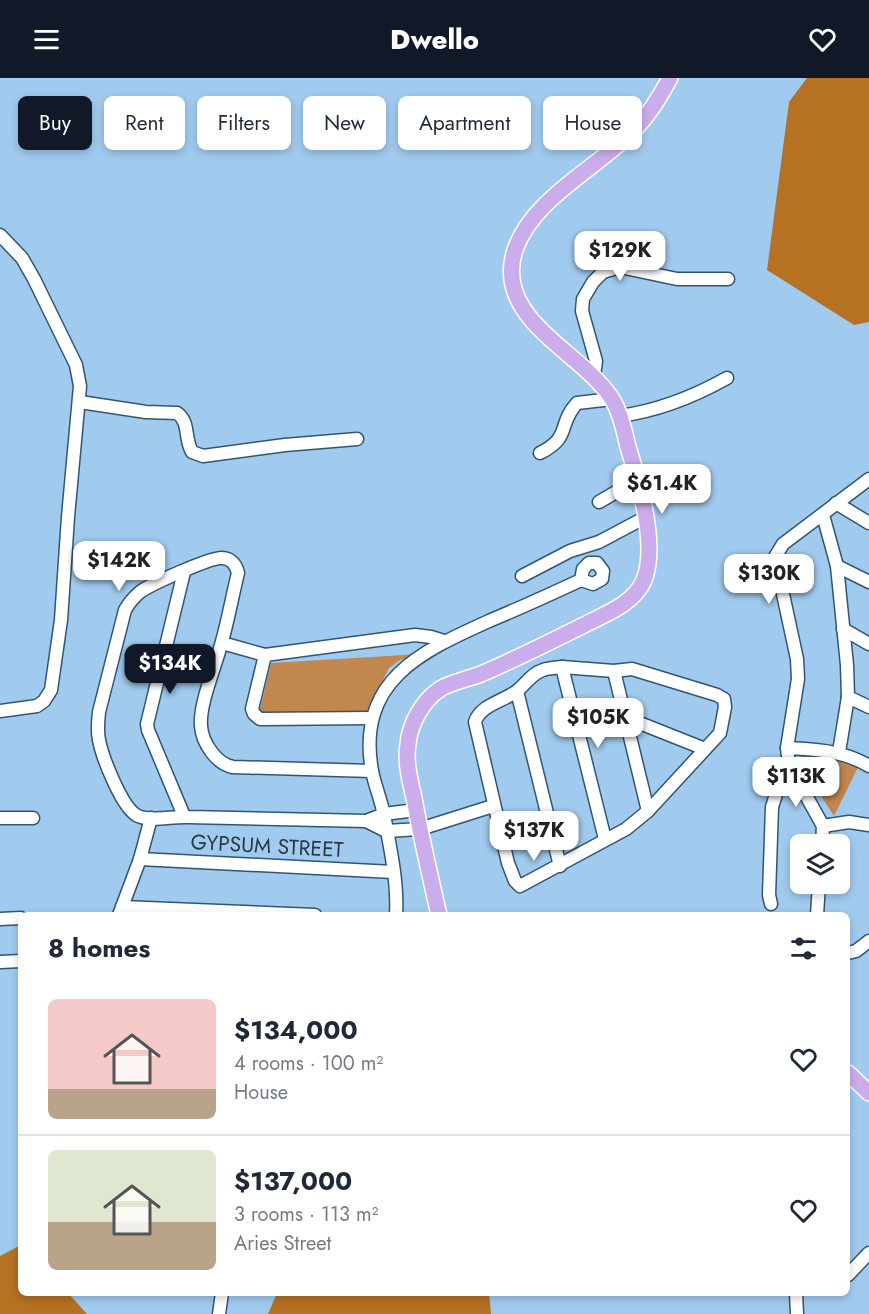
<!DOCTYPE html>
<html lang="en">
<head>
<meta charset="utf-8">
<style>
	:root { --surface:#fff; --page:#f6f6f7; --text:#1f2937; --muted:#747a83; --line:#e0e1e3; --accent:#111827 }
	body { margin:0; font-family:Jost,sans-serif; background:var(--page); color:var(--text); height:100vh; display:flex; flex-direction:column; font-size:22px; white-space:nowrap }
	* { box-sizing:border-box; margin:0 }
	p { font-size:20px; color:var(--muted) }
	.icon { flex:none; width:33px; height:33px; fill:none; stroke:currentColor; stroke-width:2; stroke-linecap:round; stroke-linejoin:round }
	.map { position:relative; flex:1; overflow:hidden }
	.details { position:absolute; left:18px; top:834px; width:832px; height:384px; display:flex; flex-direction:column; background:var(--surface); border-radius:9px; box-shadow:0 3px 9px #0003 }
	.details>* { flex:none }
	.top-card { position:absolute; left:18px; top:18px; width:834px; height:54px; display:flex; gap:12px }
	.controls { position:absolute; left:790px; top:756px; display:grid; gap:12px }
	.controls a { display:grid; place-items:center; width:60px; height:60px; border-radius:9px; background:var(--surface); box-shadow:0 3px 9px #0003; font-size:30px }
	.price { position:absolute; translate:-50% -51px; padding:0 14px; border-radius:12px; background:#fff; color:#222; font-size:20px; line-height:39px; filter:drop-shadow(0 2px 3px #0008) }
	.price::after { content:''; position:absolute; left:50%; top:36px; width:18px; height:14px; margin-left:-9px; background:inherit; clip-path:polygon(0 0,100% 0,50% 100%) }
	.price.on { background:var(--accent); color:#fff }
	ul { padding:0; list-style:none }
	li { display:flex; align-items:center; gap:18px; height:150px; padding:0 30px }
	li+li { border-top:2px solid var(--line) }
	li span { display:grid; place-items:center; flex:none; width:168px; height:120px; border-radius:9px; color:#555 }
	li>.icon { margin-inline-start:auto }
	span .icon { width:72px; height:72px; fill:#fffc; stroke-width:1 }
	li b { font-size:26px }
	h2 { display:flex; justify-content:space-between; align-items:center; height:72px; padding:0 30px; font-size:26px }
	.pill { padding:0 21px; border-radius:9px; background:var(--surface); box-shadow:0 3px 9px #0003; font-size:21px; line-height:54px }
	.pill.on { background:var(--accent); color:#fff }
	header { display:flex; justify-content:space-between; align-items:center; height:78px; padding:0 30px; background:var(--accent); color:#fff; font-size:27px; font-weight:800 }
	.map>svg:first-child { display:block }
	.green { fill:#c1874e }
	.forest { fill:#b67123 }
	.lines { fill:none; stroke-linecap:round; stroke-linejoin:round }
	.minor-casing { stroke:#305674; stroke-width:15 }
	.major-casing { stroke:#fff; stroke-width:18 }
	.minor { stroke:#fff; stroke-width:12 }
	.major { stroke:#cbadec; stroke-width:15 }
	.labels { text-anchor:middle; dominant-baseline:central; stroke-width:6; stroke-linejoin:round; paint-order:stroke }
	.street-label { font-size:21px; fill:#273846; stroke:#a0caee }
</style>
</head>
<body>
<header><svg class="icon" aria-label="menu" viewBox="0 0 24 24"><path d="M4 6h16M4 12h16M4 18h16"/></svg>Dwello<svg class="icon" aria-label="heart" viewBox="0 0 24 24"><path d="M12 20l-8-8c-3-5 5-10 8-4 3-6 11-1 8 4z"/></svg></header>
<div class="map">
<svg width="869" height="1236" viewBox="0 0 869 1236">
	<rect width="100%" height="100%" fill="#a0caee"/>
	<g class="green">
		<polygon points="421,576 400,582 389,590 366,635 259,636 271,585"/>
		<polygon points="801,676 826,678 859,687 834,738 803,690"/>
	</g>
	<g class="forest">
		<polygon points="807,0 869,0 869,244 854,247 767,192 789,24"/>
		<polygon points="21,1167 21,1215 68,1215 87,1236 0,1236 0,1178"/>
		<polygon points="277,1215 489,1215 491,1236 268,1236"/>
	</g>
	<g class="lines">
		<g class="minor-casing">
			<g id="minor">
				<polyline points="0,157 22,180 34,201 76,287 80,308 68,439 61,542 51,612 44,623 37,628 0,633"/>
				<polyline points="594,298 596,283 582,233 583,221 593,204 603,194 620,189 677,201 728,201"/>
				<path d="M80 324 146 334 177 335C190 344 184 360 192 374L203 378 285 367 357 361"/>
				<path d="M619 338C658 333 693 319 727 300"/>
				<path d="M540 375C572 359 557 347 577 325L612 321"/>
				<polyline points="599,424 623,410 639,405"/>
				<polyline points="836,425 869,445"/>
				<polyline points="823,437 837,488 847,587 848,619 839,674"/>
				<polyline points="837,488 869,504"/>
				<polyline points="184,494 147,646 148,652 184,738"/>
				<polyline points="522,498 570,473 599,464 646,439"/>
				<polyline points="843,551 869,566"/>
				<polyline points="222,565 265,577"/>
				<path d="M562 589 614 593 632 591 717 617 724 621 725 629 720 655 648 733 626 751 520 808 515 803 508 785 475 644C480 627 504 623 517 613 526 606 531 596 543 592 548 590 556 590 562 589Z"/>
				<polyline points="562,589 605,761"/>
				<polyline points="614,593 648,733"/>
				<polyline points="517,613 560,788"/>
				<polyline points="848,619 869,629"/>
				<polyline points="372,640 260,641 254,636 252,631 265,577 415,557 431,559 444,563"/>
				<polyline points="627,640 705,671"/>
				<path d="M787 670C816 672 843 672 869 688"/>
				<path d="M372 693 233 689C216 686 202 664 201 648 199 627 215 589 221 567 228 543 232 519 238 495 236 487 231 480 222 480 211 479 151 506 140 514 134 519 129 525 125 532L99 634C98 643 97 653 99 662 102 678 122 731 138 738 152 744 172 738 188 739 247 740 306 742 366 743L384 736 416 732"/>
				<polyline points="0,740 33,740"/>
				<polyline points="366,743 386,753 420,751 493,728"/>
				<polyline points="823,748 849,744 869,747"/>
				<polyline points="822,766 823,748 789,687 787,670 798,601 797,581 775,479 783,466 869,401"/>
				<polyline points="140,781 393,794"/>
				<polyline points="771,826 769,817 772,729 778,710 795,697"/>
				<polyline points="122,829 315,837"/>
				<polyline points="119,837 140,781 151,740"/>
				<path d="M396 837C398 804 390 769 384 737 381 722 375 708 372 693 356 603 420 574 489 543 520 530 551 516 581 502L593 506 602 501 603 493 597 485H589L583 491 581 502"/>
				<polyline points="817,837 819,806"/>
				<polyline points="0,841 21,840"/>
				<polyline points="848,875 856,873 869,863"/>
				<polyline points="0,884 21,883"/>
				<polyline points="848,1197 869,1175"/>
				<polyline points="796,1215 797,1236"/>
				<polyline points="219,1236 222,1215"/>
			</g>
		</g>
		<g class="major-casing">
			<g id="major">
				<path d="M439 837C430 798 421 759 414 720 410 702 405 684 408 666 410 646 422 623 440 611 451 604 468 601 481 596 516 581 550 564 584 547 605 536 634 526 644 502 658 467 639 404 628 369 624 352 620 332 610 318 578 272 493 240 515 172 533 119 600 89 637 49 650 35 661 17 670 0"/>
				<polyline points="848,995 869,1015"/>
			</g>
		</g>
		<use href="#minor" class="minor"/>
		<use href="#major" class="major"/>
	</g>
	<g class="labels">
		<g class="street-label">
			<text transform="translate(267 768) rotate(3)">GYPSUM STREET</text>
		</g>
	</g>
</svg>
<div class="controls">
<a><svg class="icon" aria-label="layers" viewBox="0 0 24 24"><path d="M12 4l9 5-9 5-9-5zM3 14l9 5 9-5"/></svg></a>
</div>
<b class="price" style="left:620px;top:204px">$129K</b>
<b class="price" style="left:662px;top:437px">$61.4K</b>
<b class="price" style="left:119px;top:514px">$142K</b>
<b class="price" style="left:769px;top:527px">$130K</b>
<b class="price on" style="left:170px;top:617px">$134K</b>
<b class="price" style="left:598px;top:671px">$105K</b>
<b class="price" style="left:796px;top:730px">$113K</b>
<b class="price" style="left:534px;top:784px">$137K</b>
<div class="top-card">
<a class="pill on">Buy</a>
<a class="pill">Rent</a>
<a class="pill">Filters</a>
<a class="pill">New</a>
<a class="pill">Apartment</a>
<a class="pill">House</a>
</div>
<section class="details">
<h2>8 homes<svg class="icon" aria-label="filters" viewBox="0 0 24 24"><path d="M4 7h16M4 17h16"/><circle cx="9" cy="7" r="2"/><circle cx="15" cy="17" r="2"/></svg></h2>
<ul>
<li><span style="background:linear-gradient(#f6c9c9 75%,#b9a48a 0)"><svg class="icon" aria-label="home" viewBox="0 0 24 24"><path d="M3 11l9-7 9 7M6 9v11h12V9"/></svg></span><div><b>$134,000</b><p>4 rooms · 100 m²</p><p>House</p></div><svg class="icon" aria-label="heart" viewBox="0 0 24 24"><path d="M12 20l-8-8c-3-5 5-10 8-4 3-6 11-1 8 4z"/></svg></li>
<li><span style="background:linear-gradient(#dfe7d0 60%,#b9a48a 0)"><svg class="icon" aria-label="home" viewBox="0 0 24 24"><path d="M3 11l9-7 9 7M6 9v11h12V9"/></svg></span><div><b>$137,000</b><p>3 rooms · 113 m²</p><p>Aries Street</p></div><svg class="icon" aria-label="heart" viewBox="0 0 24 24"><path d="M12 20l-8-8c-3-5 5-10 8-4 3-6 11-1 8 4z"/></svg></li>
</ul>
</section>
</div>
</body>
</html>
